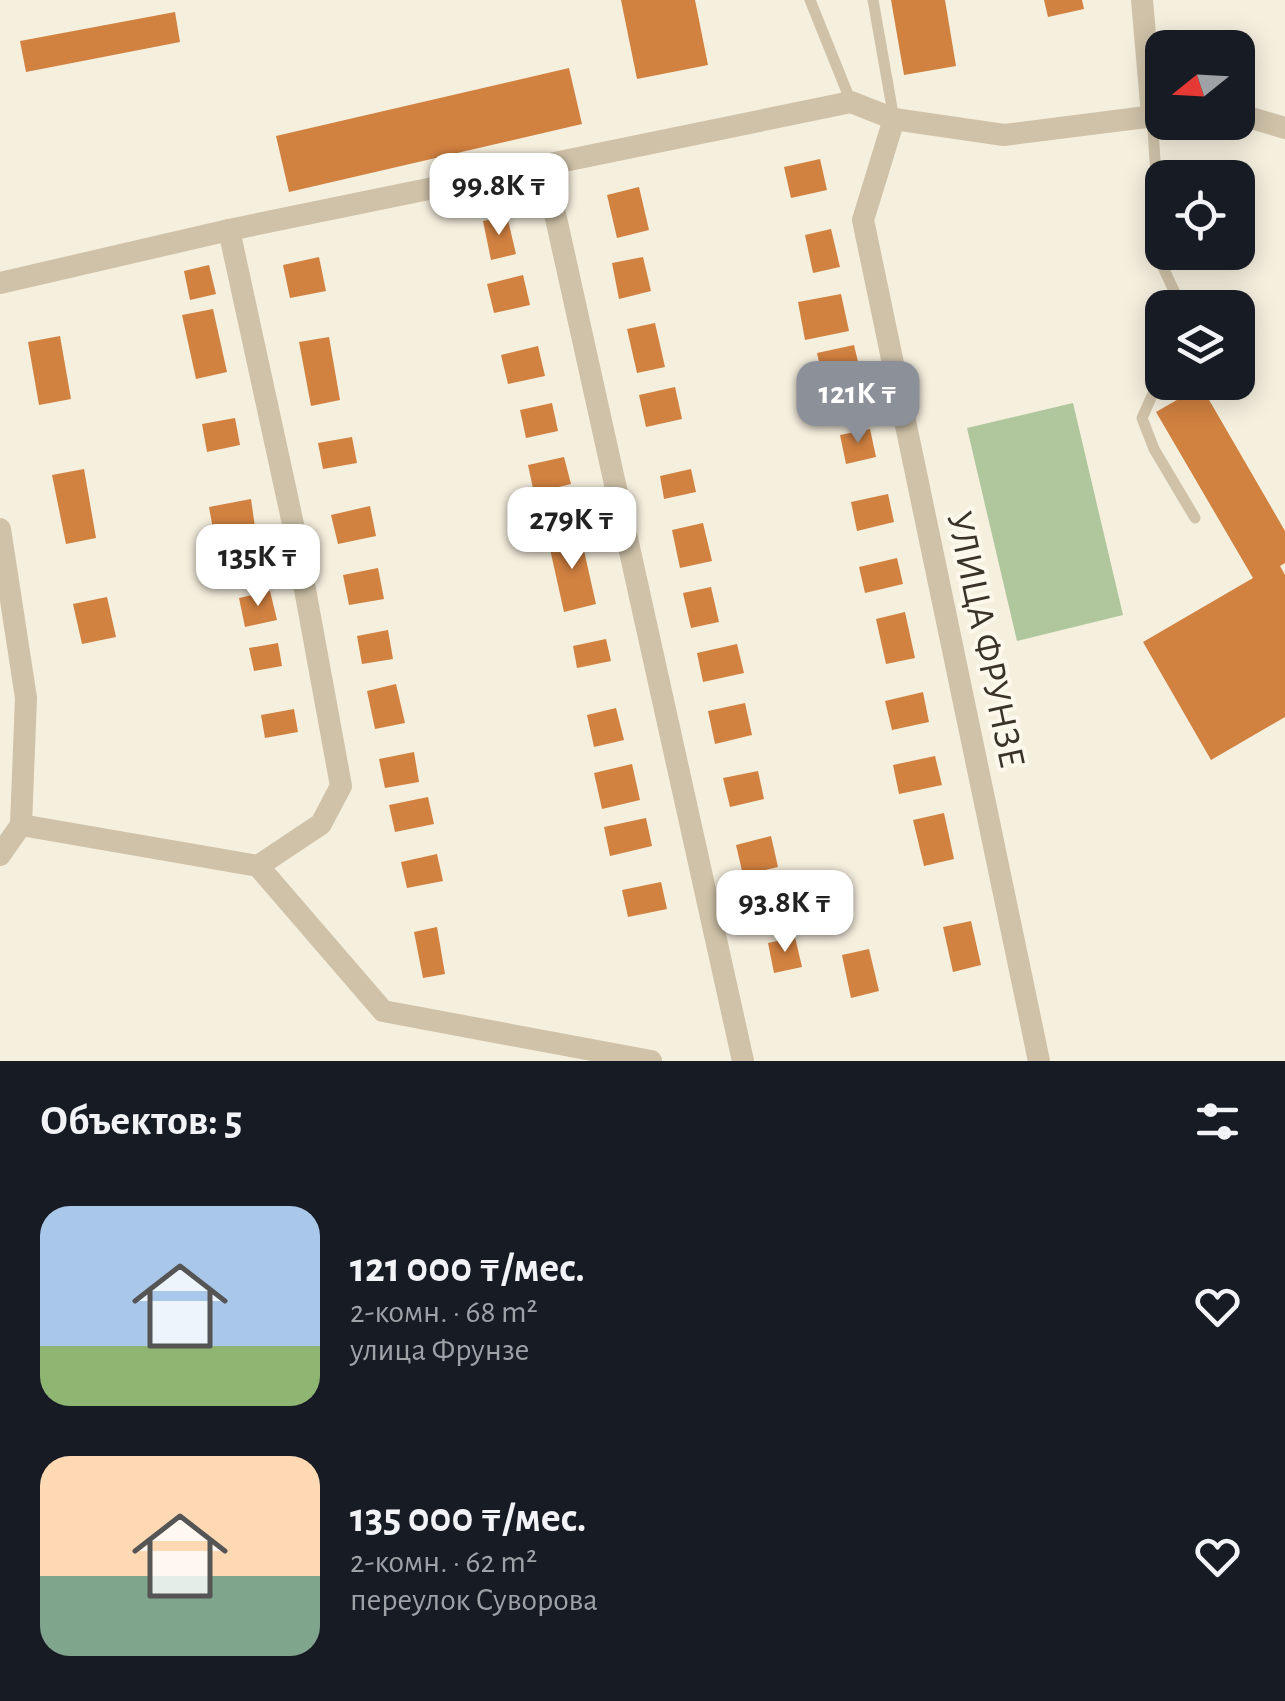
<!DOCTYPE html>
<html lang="ru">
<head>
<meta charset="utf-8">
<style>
	:root { --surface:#171b24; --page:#20242c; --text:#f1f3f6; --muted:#9ea1a6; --accent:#8c9099 }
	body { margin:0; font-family:"Alegreya Sans",sans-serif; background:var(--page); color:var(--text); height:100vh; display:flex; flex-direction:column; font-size:38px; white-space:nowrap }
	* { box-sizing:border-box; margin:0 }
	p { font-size:32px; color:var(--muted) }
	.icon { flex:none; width:55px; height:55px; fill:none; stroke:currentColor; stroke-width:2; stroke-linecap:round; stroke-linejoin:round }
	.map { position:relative; height:1061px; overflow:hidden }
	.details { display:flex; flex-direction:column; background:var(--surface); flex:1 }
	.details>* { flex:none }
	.needle { width:65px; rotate:252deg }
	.buttons { position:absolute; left:1145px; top:30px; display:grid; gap:20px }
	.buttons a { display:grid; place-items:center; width:110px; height:110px; border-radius:20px; background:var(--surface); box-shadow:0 5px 25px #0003; font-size:50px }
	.price { position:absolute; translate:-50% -85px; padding:0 22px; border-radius:20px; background:#fff; color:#222; font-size:32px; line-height:65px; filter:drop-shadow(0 2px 5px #0008) }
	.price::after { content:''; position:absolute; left:50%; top:60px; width:30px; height:22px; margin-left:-15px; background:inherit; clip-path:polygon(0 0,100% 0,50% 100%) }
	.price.selected { background:var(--accent); color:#fff }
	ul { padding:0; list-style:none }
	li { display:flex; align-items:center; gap:30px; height:250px; padding:0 40px }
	li span { display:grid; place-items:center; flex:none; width:280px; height:200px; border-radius:30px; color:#555 }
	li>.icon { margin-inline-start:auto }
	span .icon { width:120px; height:120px; fill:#fffc; stroke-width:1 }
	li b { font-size:42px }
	h2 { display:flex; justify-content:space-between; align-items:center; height:120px; padding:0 40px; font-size:42px }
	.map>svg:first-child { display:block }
	.green { fill:#b0c69c }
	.building { fill:#d18140 }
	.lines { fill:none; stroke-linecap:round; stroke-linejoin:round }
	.service { stroke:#cfc2a8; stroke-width:11 }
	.minor { stroke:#cfc2a8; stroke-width:22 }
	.labels { text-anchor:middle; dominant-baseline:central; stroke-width:8; stroke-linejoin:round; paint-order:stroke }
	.street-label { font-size:38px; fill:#3b3329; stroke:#fcf8ec }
</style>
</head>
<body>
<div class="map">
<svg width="1285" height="1061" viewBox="0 0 1285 1061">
	<rect width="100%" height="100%" fill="#f5efde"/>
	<polygon class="green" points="1073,403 1123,615 1017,641 967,428"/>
	<g class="building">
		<polygon points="621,0 695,0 708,65 637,79"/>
		<polygon points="891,0 945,0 956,66 904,75"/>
		<polygon points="1044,0 1082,0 1084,9 1048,17"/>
		<polygon points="175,12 180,42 26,72 20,41"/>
		<polygon points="569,68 582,124 289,192 276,136"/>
		<polygon points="820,159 827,190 791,198 784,167"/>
		<polygon points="639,187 649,230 617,238 607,195"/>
		<polygon points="507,216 516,254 491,260 483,221"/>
		<polygon points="831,229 840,267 813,273 805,235"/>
		<polygon points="319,257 326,291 290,298 283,265"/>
		<polygon points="643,257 651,291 619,299 612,263"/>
		<polygon points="209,265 216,294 190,300 184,271"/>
		<polygon points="523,275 530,305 494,313 487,284"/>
		<polygon points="841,294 849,331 805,340 798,302"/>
		<polygon points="213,309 227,372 196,379 182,315"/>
		<polygon points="655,323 665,367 637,373 627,329"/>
		<polygon points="60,336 71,399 39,405 28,342"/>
		<polygon points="329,337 340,400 311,406 299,342"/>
		<polygon points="854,345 865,391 827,399 817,353"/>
		<polygon points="538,346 545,376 508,384 501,355"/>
		<polygon points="1201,386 1285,531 1285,563 1280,566 1285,575 1285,717 1211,760 1143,642 1253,578 1156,412"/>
		<polygon points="675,387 682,419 646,427 639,395"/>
		<polygon points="552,403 558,431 526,438 520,410"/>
		<polygon points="235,418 240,445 207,452 202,424"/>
		<polygon points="870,429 876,457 846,464 840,435"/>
		<polygon points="352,437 357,463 323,469 318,443"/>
		<polygon points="564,457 571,484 534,493 528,465"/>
		<polygon points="84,469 96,538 66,544 52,475"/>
		<polygon points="691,469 696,492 664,499 660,476"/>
		<polygon points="888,494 894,522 857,531 851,502"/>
		<polygon points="251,499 255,527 214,535 209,507"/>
		<polygon points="370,506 376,536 338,544 331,515"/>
		<polygon points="703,523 712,561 680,568 672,530"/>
		<polygon points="580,533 596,604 564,612 548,540"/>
		<polygon points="897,558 903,584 865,593 859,567"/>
		<polygon points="378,568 384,599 349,605 343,575"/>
		<polygon points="711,587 719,622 691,628 683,593"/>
		<polygon points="270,591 277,620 245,627 239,598"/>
		<polygon points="107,597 116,637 82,644 73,604"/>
		<polygon points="905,612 915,658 886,664 876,619"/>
		<polygon points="388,630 393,659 362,664 357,636"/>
		<polygon points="606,639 611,661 577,668 573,646"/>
		<polygon points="278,643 282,666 254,671 249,648"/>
		<polygon points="737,644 744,673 703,682 697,653"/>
		<polygon points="396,684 405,723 375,729 367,691"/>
		<polygon points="923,692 929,722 892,730 885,701"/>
		<polygon points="745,703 752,735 715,744 708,711"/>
		<polygon points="616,708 624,740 594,747 587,715"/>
		<polygon points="294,709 298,732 265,738 261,715"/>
		<polygon points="414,752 419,782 385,788 379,759"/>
		<polygon points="935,756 942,785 899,794 893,765"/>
		<polygon points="632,764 640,800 602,809 594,773"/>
		<polygon points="758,771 764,799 730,807 723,778"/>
		<polygon points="428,797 434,824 395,832 389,805"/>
		<polygon points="944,813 954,859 924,866 913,820"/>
		<polygon points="646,818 652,846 610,856 604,827"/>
		<polygon points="771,836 778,867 743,875 736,845"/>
		<polygon points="437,854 443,881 407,888 401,862"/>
		<polygon points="661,882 667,909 628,917 622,890"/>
		<polygon points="971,921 981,965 953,972 943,927"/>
		<polygon points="437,927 445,974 423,978 414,932"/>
		<polygon points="795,937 802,967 774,973 768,943"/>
		<polygon points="869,949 879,991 851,998 842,955"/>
	</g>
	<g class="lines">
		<g class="service">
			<polyline points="810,0 851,102"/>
			<polyline points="873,0 894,119"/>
			<polyline points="1152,115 1162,265 1182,308"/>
			<polyline points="1166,382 1155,389 1142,418 1154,449 1195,518"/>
		</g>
		<g class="minor">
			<polyline points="1142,0 1152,115"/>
			<polyline points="1238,114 1285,128"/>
			<polyline points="894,119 863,220 1039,1061"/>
			<polyline points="544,164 743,1061"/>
			<polyline points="229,230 293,524 341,786 321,824 258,866"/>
			<polyline points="0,283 229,230 851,102 894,119 1004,135 1162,115"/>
			<polyline points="0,529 26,698 21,825"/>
			<polyline points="21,825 258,866 383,1011 651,1061"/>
			<polyline points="0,855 21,825"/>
		</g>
	</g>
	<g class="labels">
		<g class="street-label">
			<text transform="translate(985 640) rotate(78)">УЛИЦА ФРУНЗЕ</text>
		</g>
	</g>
</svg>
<div class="buttons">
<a><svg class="needle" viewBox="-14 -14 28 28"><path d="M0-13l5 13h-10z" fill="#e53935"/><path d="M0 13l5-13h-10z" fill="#9ea1a6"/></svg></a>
<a><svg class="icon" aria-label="locate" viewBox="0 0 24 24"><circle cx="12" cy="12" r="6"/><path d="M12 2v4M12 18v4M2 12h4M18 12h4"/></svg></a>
<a><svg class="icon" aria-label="layers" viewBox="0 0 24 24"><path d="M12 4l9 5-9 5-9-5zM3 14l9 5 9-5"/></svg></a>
</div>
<b class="price" style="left:499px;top:238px">99.8K ₸</b>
<b class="price selected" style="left:858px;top:446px">121K ₸</b>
<b class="price" style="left:572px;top:572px">279K ₸</b>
<b class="price" style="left:258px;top:609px">135K ₸</b>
<b class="price" style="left:785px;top:955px">93.8K ₸</b>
</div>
<section class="details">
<h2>Объектов: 5<svg class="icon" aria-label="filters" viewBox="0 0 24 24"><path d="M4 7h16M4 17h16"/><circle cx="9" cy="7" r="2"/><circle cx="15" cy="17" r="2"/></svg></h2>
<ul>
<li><span style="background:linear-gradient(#a9c7e8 70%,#8fb573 0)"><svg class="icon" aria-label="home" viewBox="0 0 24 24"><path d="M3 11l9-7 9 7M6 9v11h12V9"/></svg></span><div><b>121 000 ₸/мес.</b><p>2-комн. · 68 m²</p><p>улица Фрунзе</p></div><svg class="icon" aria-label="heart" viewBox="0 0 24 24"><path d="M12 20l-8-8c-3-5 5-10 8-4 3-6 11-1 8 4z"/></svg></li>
<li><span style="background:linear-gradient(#ffd9b3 60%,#7fa58c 0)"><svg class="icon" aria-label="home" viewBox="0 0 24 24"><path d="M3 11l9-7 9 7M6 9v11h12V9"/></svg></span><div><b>135 000 ₸/мес.</b><p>2-комн. · 62 m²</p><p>переулок Суворова</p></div><svg class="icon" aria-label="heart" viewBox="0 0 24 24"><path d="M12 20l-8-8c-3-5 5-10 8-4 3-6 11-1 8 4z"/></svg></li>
</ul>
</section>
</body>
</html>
